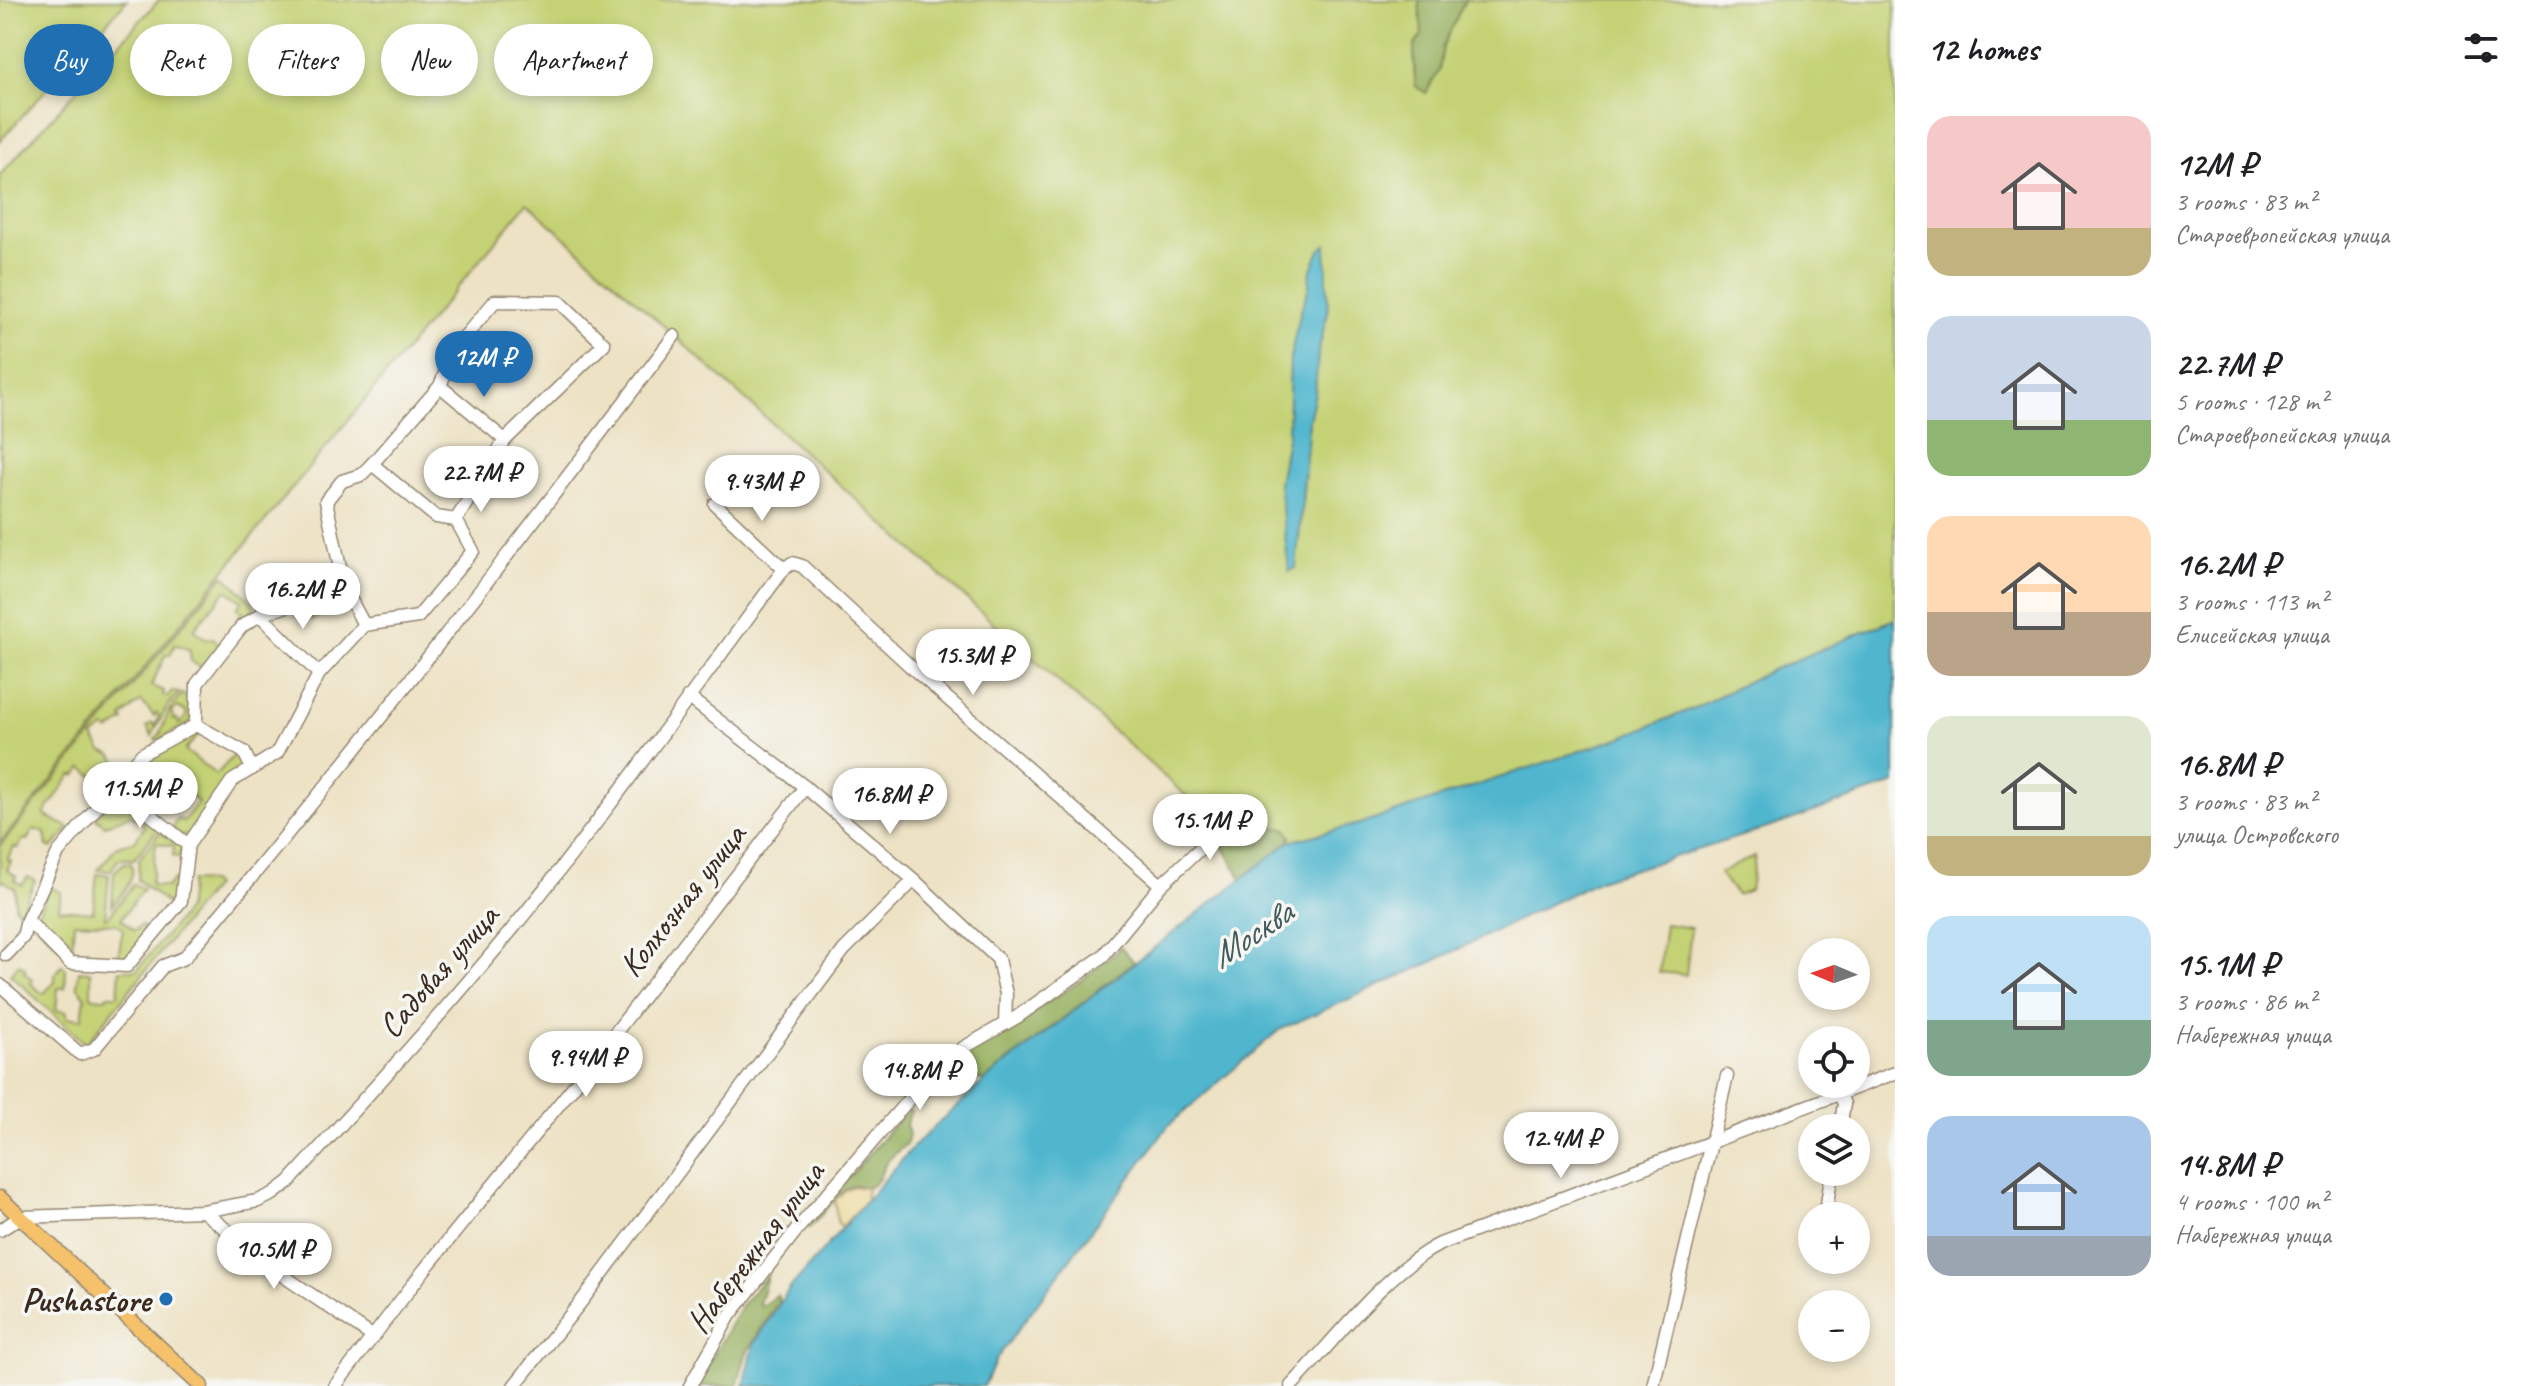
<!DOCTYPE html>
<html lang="en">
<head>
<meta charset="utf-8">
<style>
	:root { --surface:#fff; --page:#f2f2f2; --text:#202124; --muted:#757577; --accent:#1f6fb2 }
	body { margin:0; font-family:Caveat,sans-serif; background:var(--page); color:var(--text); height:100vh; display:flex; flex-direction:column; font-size:30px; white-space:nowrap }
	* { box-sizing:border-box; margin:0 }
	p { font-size:26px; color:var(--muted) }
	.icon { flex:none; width:44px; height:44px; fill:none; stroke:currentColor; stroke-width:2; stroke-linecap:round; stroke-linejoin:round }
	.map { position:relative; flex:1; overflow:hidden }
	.details { display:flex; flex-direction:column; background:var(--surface); width:640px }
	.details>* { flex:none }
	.guide { position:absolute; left:24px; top:24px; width:760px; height:72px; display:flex; gap:16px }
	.needle { width:52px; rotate:272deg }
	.fabs { position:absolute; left:1798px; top:938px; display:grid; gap:16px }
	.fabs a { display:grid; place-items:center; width:72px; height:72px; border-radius:50%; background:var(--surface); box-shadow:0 4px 12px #0003; font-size:40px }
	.price { position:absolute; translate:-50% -68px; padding:0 18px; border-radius:28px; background:#fff; color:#222; font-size:26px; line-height:52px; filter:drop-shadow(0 2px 4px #0008) }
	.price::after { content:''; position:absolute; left:50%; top:48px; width:24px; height:18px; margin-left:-12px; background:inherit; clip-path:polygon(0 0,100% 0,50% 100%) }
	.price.on { background:var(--accent); color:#fff }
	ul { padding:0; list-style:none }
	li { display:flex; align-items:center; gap:24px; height:200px; padding:0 32px }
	li span { display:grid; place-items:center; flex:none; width:224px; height:160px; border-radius:24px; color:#555 }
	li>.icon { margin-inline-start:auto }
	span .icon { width:96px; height:96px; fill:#fffc; stroke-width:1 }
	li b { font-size:34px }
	h2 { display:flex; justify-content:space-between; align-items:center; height:96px; padding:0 32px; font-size:34px }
	.pill { padding:0 28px; border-radius:36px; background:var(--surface); box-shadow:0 4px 12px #0003; font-size:28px; line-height:72px }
	.pill.on { background:var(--accent); color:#fff }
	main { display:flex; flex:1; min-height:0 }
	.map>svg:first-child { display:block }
	.green { fill:#c4d274; stroke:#807e49; stroke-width:2; fill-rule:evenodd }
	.forest { fill:#9bb466; stroke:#6b6f42; stroke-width:2 }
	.sand { fill:#eeda9e; stroke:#94825e; stroke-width:2 }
	.water { fill:#4fb6ce; stroke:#457076; stroke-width:2 }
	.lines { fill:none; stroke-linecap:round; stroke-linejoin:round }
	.minor-casing { stroke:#948671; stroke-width:15 }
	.major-casing { stroke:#948671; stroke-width:17 }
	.minor { stroke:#fff; stroke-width:12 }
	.major { stroke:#f5c16b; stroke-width:14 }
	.poi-dot { fill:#1f6fb2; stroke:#f6f6f2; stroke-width:3 }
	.labels { text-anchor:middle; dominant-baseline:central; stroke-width:7; stroke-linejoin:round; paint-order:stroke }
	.street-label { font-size:34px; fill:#3b2a1e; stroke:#f6f6f2 }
	.poi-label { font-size:34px; font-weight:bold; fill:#3b2a1e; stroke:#f6f6f2; text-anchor:end }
	.water-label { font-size:36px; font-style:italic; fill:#425b5c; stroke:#f6f6f2 }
</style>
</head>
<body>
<main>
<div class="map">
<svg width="1895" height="1386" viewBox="0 0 1895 1386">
	<rect width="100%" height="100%" fill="#f6f6f2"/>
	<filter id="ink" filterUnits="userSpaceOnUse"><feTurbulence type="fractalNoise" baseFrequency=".0125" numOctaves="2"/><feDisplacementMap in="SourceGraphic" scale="16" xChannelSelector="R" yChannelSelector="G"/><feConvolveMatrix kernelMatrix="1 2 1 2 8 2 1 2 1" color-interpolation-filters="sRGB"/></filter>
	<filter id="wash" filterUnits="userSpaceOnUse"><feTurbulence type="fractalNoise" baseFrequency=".006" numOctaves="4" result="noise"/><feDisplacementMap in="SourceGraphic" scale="32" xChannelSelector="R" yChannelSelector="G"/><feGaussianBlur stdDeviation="1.8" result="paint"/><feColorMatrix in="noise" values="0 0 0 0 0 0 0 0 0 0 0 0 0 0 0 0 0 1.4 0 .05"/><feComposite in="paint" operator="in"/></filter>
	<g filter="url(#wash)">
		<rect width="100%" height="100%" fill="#ede2c4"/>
		<g class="green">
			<polygon points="0,0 127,0 0,141"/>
			<path d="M159 0H1419L1422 35 1414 46V73L1439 71 1443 46 1465 0H1895V619L1767 672 1697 707 1622 737 1367 822 1289 842 1291 837 1266 827 1235 830 1218 824 1158 771 527 203 0 843V175ZM1325 246 1328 312 1318 352 1315 393 1309 420 1299 541 1289 570 1283 458 1288 434 1290 358 1301 310 1309 287 1310 274Z"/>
			<path d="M224 575 251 601 255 607 243 621 238 618 243 612 237 608 242 601 226 590 194 629 206 639 213 638 220 645 201 668 191 661 190 650 175 644 170 655 166 654 151 686 164 691 163 696 167 697 172 691 179 693 168 705 152 736 147 727 152 723 155 726 159 715 156 713 154 716 141 701 122 717 124 721 109 731 105 728 93 737 102 751 112 755 120 765 105 785 83 768 75 776 72 774 44 814C53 822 61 822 69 828L52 848 47 846 45 833 34 829 27 840 23 839 18 848 14 847 7 859 11 861 7 870 16 876 14 880 22 885 28 877 35 881 20 912 15 907V888L2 880 0 883V846Z"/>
			<polygon points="336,595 341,609 309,620 305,606"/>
			<polygon points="182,694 190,700 191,722 157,741 155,739 160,734 169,711 172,713 173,720 177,719 179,724 186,717 186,712 177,707 174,711 170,709"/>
			<polygon points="195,730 201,732 185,750 216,775 237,752 246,765 189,836 181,835 172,827 178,819 184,821 198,802 178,785 175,787 148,767 125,789 122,785 145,759"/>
			<polygon points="115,794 119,795 159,827 134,859 119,859 110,871 98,870 117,846 135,841 145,826 131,815 105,825 95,817"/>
			<polygon points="160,832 176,844 182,844 180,858 173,856 174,846 156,843 151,885 167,887 173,880 178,881 177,899 171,907 138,880 139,859"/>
			<polygon points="1755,856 1750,890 1737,895 1719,873"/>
			<path d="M124 863H131C137 880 122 893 112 906L114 872Z"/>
			<polygon points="97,874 109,875 105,918 108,917 134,884 143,889 121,919 135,931 141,925 150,933 130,959 117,962 123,929 116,924 74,922 72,950 77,951 77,958 70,958 34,921 50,887 61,892 59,909 93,912"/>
			<polygon points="191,881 210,882 214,886 86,1044 10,974 19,964 26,969 24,972 33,980 31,984 43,994 55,982 55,975 62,965 66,969 65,988 58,988 56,1010 67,1012 67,1018 82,1018 85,997 77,986 79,971 91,972 91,997 106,998 107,995 118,995 120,970 137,970 181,917 187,909"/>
			<polygon points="1665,924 1691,928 1686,975 1659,972"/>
		</g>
		<g class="forest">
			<polygon points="1419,0 1465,0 1443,46 1439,71 1426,93 1415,86 1414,46 1422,35"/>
			<polygon points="1266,827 1287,829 1291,837 1289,842 1242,879 1219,839 1235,830"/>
			<polygon points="1121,947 1134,962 984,1081 953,1071 921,1106 912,1102 942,1068 1081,981"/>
			<path d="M908 1109 911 1111 906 1125 909 1134 907 1143 886 1162 878 1180 867 1188C862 1187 858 1185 853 1186 840 1188 821 1218 809 1228L807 1225Z"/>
			<polygon points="768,1274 759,1303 762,1306 777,1295 779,1300 746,1354 737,1386 696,1386 742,1305"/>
		</g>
		<polygon class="sand" points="853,1186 867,1188 865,1196 868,1198 842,1227 837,1221 835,1200 845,1190"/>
		<g class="water">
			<polygon points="1326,245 1328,312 1318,352 1315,393 1309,420 1296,568 1289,571 1279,483 1288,434 1290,358 1301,310 1309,287 1310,274 1320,250"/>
			<polygon points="1895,619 1895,783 1774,826 1599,880 1432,962 1279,1030 1169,1125 997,1358 984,1386 744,1386 754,1344 789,1289 915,1145 984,1081 1289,842 1367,822 1622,737 1697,707 1767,672"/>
		</g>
	</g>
	<g filter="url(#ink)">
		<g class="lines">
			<g class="minor-casing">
				<g id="minor">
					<polyline points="440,386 505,440"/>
					<polyline points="372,464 436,517 456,520"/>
					<polyline points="715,504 784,569"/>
					<polyline points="344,587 364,625"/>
					<polyline points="260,615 319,674"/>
					<polyline points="688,697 805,787 914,880 998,959 1006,994 1005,1024"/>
					<polyline points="196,725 244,752 252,769"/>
					<polyline points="115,786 188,845"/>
					<polyline points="6,955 23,937 27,920 58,853 142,754 196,725 197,684 242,626 260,615 344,587 326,501 342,481 361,475 372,464 440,386 455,348 495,301 560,302 604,344 505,440 456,520 473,551 418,617 364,625 319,674 277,753 232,781 188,845 181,901 127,966 70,963 27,920"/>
					<path d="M0 985 80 1054 94 1049 163 966 184 958C355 756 515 547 674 336"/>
					<polyline points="1840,1128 1844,1104 1840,1094"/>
					<polyline points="203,1211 285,1277 372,1336"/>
					<polyline points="1825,1216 1832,1172"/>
					<path d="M0 1230 21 1217 203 1211 258 1201 273 1194 289 1182C365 1098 442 1015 514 927 609 811 694 689 784 569L792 563 802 566 909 665 1161 885"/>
					<polyline points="335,1386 425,1269 582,1076 805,787"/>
					<polyline points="514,1386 584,1298 844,950 914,880"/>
					<polyline points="690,1386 730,1315 799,1227 935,1069 963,1048 1017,1017 1102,957 1161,885 1223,827"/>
					<path d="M1291 1386C1335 1340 1384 1273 1440 1244L1895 1073"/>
					<polyline points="1653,1386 1727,1076"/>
				</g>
			</g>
			<g class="major-casing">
				<polyline id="major" points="0,1198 201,1386"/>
			</g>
			<use href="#minor" class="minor"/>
			<use href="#major" class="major"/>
		</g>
	</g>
	<circle class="poi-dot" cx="166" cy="1299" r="8"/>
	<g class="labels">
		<g class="street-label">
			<text transform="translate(682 900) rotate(-52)">Колхозная улица</text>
			<text transform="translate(438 971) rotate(-49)">Садовая улица</text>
			<text transform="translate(755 1247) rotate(-53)">Набережная улица</text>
		</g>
		<g class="poi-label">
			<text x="150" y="1299">Pushastore</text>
		</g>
		<g class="water-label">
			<text transform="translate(1251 934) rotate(-34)">Москва</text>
		</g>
	</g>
</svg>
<div class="fabs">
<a><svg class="needle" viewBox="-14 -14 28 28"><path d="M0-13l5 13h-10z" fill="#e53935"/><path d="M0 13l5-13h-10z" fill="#757577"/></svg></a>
<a><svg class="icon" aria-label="locate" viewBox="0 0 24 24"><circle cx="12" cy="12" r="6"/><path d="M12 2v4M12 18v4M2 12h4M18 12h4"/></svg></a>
<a><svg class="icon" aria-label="layers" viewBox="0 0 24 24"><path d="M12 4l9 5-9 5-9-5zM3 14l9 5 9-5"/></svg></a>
<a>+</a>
<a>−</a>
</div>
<b class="price on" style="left:484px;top:399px">12M ₽</b>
<b class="price" style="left:481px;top:514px">22.7M ₽</b>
<b class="price" style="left:762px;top:523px">9.43M ₽</b>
<b class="price" style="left:303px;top:631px">16.2M ₽</b>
<b class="price" style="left:973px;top:697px">15.3M ₽</b>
<b class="price" style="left:140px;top:830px">11.5M ₽</b>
<b class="price" style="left:890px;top:836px">16.8M ₽</b>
<b class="price" style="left:1210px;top:862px">15.1M ₽</b>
<b class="price" style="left:586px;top:1099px">9.94M ₽</b>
<b class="price" style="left:920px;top:1112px">14.8M ₽</b>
<b class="price" style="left:1561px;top:1180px">12.4M ₽</b>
<b class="price" style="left:274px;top:1291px">10.5M ₽</b>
<div class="guide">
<a class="pill on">Buy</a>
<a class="pill">Rent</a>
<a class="pill">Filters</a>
<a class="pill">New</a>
<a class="pill">Apartment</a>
</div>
</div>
<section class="details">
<h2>12 homes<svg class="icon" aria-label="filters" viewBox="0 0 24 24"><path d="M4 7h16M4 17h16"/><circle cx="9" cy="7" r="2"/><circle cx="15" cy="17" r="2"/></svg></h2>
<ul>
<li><span style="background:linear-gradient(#f6c9c9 70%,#c2b280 0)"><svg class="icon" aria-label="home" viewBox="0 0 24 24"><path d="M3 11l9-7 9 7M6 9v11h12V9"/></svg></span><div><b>12M ₽</b><p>3 rooms · 83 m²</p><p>Староевропейская улица</p></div></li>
<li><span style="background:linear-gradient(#c9d6e8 65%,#8fb573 0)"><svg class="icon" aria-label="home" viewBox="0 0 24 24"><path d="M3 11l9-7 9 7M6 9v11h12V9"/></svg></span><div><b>22.7M ₽</b><p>5 rooms · 128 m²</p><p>Староевропейская улица</p></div></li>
<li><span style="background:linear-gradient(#ffd9b3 60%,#b9a48a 0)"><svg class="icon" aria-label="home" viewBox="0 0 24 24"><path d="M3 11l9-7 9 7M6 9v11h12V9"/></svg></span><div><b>16.2M ₽</b><p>3 rooms · 113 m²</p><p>Елисейская улица</p></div></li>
<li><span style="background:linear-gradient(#dfe7d0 75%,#c2b280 0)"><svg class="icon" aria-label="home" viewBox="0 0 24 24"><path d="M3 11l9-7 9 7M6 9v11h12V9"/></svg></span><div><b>16.8M ₽</b><p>3 rooms · 83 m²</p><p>улица Островского</p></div></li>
<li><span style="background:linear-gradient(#bfe0f5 65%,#7fa58c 0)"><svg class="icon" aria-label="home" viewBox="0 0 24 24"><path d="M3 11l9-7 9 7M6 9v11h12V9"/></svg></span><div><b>15.1M ₽</b><p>3 rooms · 86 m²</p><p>Набережная улица</p></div></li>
<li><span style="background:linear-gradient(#a9c7e8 75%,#9aa5b1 0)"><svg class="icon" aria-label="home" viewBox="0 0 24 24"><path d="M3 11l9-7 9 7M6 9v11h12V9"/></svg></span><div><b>14.8M ₽</b><p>4 rooms · 100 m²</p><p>Набережная улица</p></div></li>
</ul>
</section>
</main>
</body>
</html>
